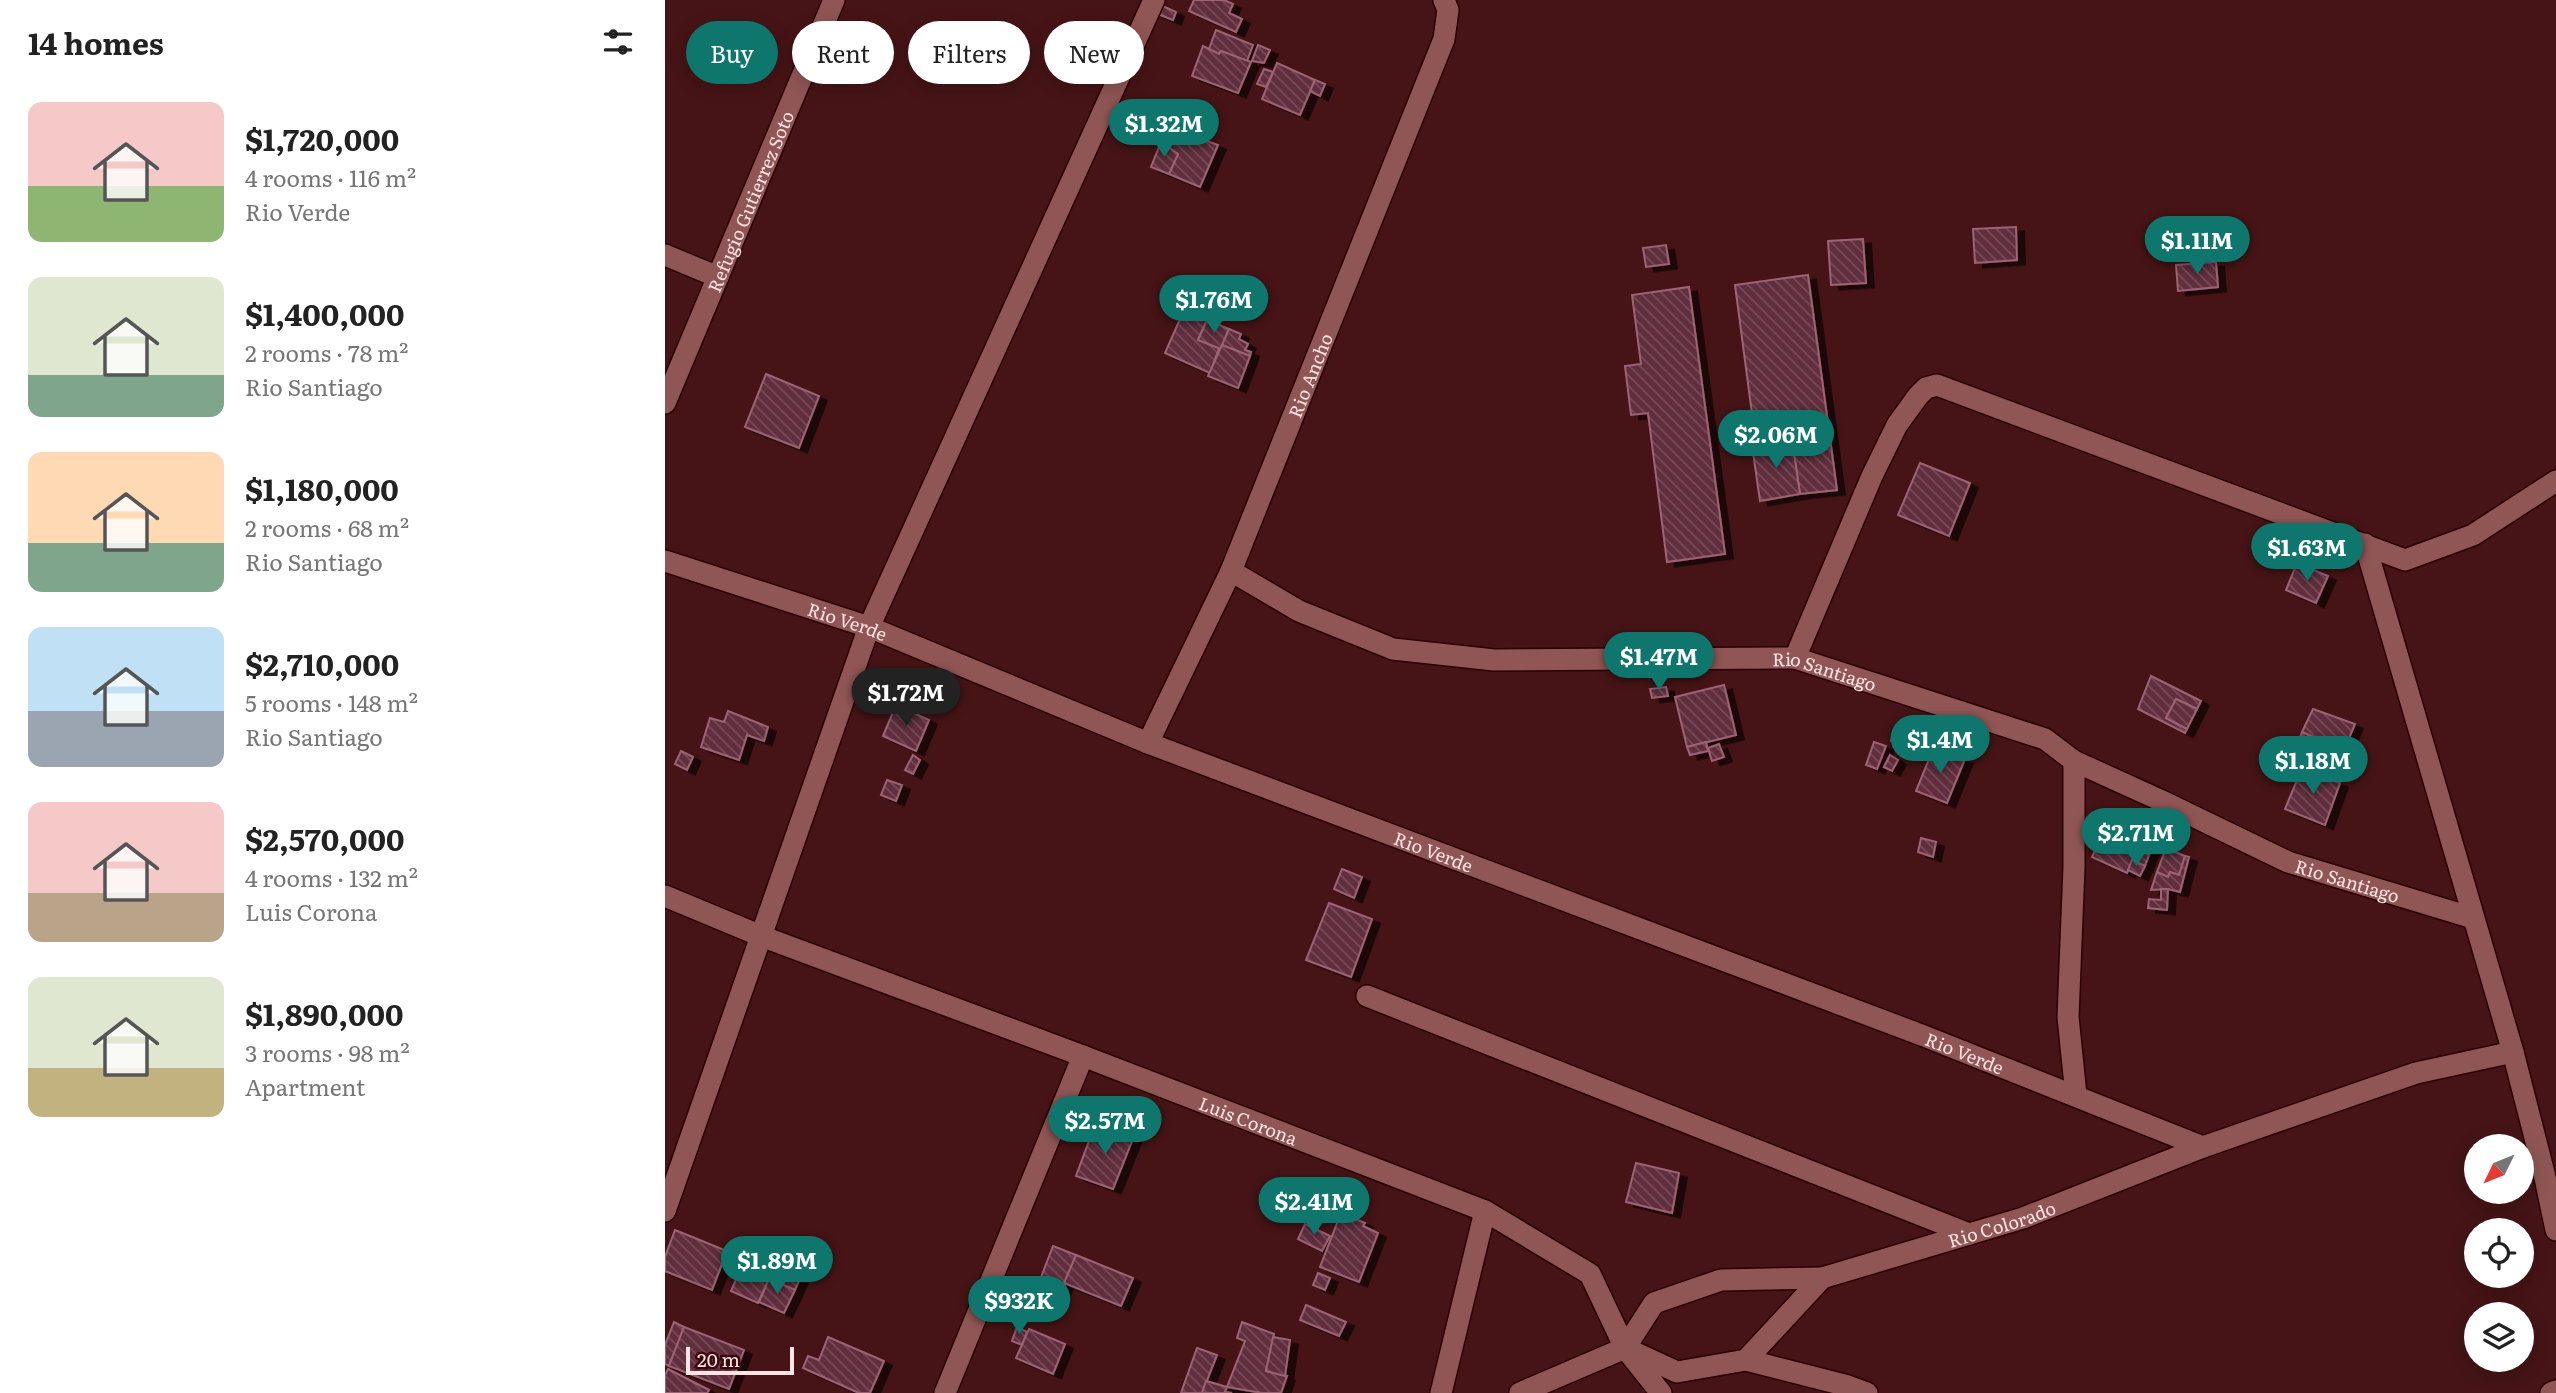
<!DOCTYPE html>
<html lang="en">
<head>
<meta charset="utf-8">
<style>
	:root { --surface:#fff; --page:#f6f6f6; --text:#222; --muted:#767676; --accent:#0f766e }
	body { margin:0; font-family:Literata,serif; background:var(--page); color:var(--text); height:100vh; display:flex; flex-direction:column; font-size:26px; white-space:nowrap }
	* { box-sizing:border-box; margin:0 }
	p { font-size:23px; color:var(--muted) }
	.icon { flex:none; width:38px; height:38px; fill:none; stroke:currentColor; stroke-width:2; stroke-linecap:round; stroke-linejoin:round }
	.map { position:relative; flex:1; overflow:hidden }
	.panel { display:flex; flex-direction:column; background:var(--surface); width:665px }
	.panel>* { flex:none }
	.banner { position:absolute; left:21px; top:21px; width:665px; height:63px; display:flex; gap:14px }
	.needle { width:46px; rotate:227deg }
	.fabs { position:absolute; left:1799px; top:1134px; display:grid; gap:14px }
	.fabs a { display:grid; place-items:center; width:70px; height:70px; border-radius:50%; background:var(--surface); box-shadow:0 4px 18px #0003; font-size:35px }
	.scale { position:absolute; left:21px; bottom:18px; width:108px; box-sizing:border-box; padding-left:7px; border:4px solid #fae5e4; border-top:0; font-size:19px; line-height:24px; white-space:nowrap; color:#fae5e4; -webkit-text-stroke:5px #3b090d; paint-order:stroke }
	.price { position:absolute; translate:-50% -60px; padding:0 16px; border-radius:24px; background:var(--accent); color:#fff; font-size:23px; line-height:46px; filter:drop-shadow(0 2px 4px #0008) }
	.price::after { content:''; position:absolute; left:50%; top:42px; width:21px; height:16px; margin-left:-10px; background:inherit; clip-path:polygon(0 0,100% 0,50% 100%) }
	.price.current { background:#222; color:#fff }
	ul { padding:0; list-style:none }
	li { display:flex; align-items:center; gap:21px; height:175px; padding:0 28px }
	li span { display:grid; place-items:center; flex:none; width:196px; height:140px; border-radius:14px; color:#555 }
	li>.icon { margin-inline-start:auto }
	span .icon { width:84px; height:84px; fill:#fffc; stroke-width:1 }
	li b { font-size:30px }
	h2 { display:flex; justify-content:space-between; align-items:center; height:84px; padding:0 28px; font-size:30px }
	.tag { padding:0 24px; border-radius:32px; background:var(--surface); box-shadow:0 4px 18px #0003; font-size:24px; line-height:63px }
	.tag.current { background:var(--accent); color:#fff }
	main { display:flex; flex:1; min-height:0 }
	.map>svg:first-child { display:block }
	.building { fill:url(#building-back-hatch); stroke:#9d6374; stroke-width:2; filter:url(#shadow) }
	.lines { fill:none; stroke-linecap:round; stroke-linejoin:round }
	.minor-casing { stroke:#2a0003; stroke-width:24 }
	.minor { stroke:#905655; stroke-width:21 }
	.labels { text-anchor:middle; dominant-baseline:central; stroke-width:7; stroke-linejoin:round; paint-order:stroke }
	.street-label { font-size:18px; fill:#fae5e4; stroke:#3b090d }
</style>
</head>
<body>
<main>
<section class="panel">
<h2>14 homes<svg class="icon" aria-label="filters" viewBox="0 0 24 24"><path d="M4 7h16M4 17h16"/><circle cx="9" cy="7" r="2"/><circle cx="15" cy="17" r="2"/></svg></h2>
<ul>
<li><span style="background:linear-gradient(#f6c9c9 60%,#8fb573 0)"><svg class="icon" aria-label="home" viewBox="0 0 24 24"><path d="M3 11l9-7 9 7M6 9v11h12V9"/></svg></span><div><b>$1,720,000</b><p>4 rooms · 116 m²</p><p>Rio Verde</p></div></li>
<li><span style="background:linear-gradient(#dfe7d0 70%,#7fa58c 0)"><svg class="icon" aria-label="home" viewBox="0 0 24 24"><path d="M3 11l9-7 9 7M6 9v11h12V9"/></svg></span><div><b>$1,400,000</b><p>2 rooms · 78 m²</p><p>Rio Santiago</p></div></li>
<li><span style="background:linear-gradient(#ffd9b3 65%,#7fa58c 0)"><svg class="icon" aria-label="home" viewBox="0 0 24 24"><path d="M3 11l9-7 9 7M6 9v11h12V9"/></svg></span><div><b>$1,180,000</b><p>2 rooms · 68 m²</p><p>Rio Santiago</p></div></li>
<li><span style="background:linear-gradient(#bfe0f5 60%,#9aa5b1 0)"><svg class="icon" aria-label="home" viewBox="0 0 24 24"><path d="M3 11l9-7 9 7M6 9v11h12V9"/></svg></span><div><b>$2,710,000</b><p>5 rooms · 148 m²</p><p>Rio Santiago</p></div></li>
<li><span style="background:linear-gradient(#f6c9c9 65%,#b9a48a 0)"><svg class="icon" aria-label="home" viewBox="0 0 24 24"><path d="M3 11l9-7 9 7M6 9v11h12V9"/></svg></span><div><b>$2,570,000</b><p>4 rooms · 132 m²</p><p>Luis Corona</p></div></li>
<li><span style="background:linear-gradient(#dfe7d0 65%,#c2b280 0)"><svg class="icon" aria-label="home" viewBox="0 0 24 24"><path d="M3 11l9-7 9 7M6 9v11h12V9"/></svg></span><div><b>$1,890,000</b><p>3 rooms · 98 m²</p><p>Apartment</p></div></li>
</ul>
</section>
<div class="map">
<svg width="1891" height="1393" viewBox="0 0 1891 1393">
	<defs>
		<pattern id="building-back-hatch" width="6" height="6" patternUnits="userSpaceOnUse" patternTransform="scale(1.75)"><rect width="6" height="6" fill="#602d3e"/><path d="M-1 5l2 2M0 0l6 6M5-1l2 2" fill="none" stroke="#784b5a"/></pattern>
		<filter id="shadow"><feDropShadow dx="8" dy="4.5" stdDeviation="0" flood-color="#0009"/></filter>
	</defs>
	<rect width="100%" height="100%" fill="#461416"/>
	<g class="building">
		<polygon points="529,0 559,0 568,4 564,13 577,19 571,32 524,11"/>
		<polygon points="493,4 511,12 508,20 490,13"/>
		<polygon points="551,30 588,45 582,61 556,51 554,54 544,49"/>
		<polygon points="593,45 605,50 599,63 587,61"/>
		<polygon points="538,46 554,54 556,51 586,62 573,93 527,76"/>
		<polygon points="612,63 650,80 635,115 597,99"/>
		<polygon points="599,69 608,72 601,87 592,84"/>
		<polygon points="650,80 660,84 655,96 645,91"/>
		<polygon points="502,126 553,145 535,187 504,174 513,154 496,142"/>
		<polygon points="496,142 513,154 504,174 486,167"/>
		<polygon points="1351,227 1352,260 1310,263 1308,229"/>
		<polygon points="1198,239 1201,283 1166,285 1163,241"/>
		<polygon points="1001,245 1004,264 981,267 978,248"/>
		<polygon points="1551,262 1553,287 1513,291 1511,265"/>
		<polygon points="1143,275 1172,490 1135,494 1127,440 1091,444 1070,285"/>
		<polygon points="1024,287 1060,554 1002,562 983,413 966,415 960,366 976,364 967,295"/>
		<polygon points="519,310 542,320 533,340 554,348 545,373 500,353"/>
		<polygon points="542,320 564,329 556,349 533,340"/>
		<polygon points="564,329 576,334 574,339 583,344 580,350 586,352 585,356 557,345"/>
		<polygon points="557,345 585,356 573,388 543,376"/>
		<polygon points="101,374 154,396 134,448 80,427"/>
		<polygon points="1127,440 1135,494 1095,501 1087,445"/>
		<polygon points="1255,463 1305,483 1284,536 1233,515"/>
		<polygon points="1632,563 1663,576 1651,603 1621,590"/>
		<polygon points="1486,676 1536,701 1532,709 1511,699 1501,718 1522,729 1520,733 1473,709"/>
		<polygon points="1059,685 1071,735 1022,747 1010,697"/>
		<polygon points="1001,687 1003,696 987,698 985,689"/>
		<polygon points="1511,699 1532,709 1522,729 1501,718"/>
		<polygon points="231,705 264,720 251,751 218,736"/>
		<polygon points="1648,709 1690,724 1679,750 1637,732"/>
		<polygon points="63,711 103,727 99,741 82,735 74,760 36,747 45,718 59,722"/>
		<polygon points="1637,732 1650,738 1646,748 1633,743"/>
		<polygon points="1228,733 1243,739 1240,747 1226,741"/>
		<polygon points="1041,742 1043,751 1025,755 1022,747"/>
		<polygon points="1209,742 1221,746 1212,769 1201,765"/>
		<polygon points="1054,744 1059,757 1047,761 1043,748"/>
		<polygon points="1269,747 1300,759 1282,803 1251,791"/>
		<polygon points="16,751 28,757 22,770 10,764"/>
		<polygon points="248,755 255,760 248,774 240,770"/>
		<polygon points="1225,755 1233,760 1227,771 1219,767"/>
		<polygon points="1637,768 1675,783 1660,825 1620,809"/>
		<polygon points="222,780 237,785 231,801 216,795"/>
		<polygon points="1443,821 1477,837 1462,873 1427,857"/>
		<polygon points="1477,837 1490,843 1484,855 1472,849"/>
		<polygon points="1256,838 1271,842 1268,857 1253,852"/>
		<polygon points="1501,848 1520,856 1514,875 1505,872 1503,877 1492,872"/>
		<polygon points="1472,849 1484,855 1480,866 1467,860"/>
		<polygon points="1520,856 1524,857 1515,892 1503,889 1486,890 1492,872 1503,877 1505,872 1514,875"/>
		<polygon points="1467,860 1480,866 1475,876 1463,870"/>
		<polygon points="677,869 697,877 689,898 669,889"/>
		<polygon points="1496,889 1503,889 1502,910 1483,908 1484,899 1496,900"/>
		<polygon points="664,903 707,919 686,977 641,960"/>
		<polygon points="431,1122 469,1136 448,1189 411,1176"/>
		<polygon points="971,1163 1014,1173 1007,1213 961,1202"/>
		<polygon points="676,1213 700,1223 698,1226 713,1233 694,1282 655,1267"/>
		<polygon points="640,1224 665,1236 657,1251 633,1239"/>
		<polygon points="10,1230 62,1251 47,1290 0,1271 0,1257"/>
		<polygon points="388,1246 411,1255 398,1290 375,1280"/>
		<polygon points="411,1255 468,1278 456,1306 399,1283"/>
		<polygon points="80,1259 108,1270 93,1303 66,1291"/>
		<polygon points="110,1262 137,1274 130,1290 104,1279"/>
		<polygon points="653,1273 665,1278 660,1290 648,1285"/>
		<polygon points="104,1279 130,1290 119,1313 94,1302"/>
		<polygon points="641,1305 681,1322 674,1336 635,1320"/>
		<polygon points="9,1322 19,1327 4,1366 0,1364 0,1345"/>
		<polygon points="577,1322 609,1334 601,1371 622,1376 616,1393 597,1393 562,1387 580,1341 572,1338"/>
		<polygon points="19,1327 79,1350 64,1389 4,1366"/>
		<polygon points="352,1327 362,1332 357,1345 347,1341"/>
		<polygon points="364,1329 400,1344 388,1374 351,1358"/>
		<polygon points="163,1337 219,1361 205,1393 194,1393 138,1368 143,1356 154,1360"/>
		<polygon points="608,1337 625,1340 620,1376 601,1371"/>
		<polygon points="532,1348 552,1355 537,1393 516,1393"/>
		<polygon points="3,1369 44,1390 42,1393 0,1393 0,1375"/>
		<polygon points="541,1381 562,1387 560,1392 567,1393 537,1393"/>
	</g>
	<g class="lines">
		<g class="minor-casing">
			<g id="minor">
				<polyline points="0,255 53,277"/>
				<path id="s1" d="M0 403 169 0"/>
				<polyline points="1700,544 1848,1052 1879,1173 1891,1230"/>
				<path id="s2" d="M0 561 204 627 483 743 1259 1036 1538 1147"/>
				<path id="s3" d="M566 571 634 611 728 649 829 660 1130 658 1380 739 1409 761 1497 801 1623 862 1808 918"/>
				<polyline points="1130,658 1207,476 1232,425 1253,396 1261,388 1272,385 1740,560 1808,535 1891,481"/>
				<path id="s4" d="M483 743 566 571 779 39 783 10 779 0"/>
				<polyline points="1409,761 1409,867 1403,1017 1411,1095"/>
				<path id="s5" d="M0 896 96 936 418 1056 820 1211 925 1274 960 1348 996 1393"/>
				<polyline points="702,996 1304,1234"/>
				<polyline points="0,1211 204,627 489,0"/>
				<polyline points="960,1348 989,1303 1056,1280 1157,1278"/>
				<polyline points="1081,1360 1183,1386 1202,1393"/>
				<polyline points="280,1393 418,1056"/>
				<polyline points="776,1393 820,1211"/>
				<path id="s6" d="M855 1393 960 1348 1012 1372 1081 1360 1157 1278 1358 1218 1538 1147 1751 1073 1848 1052"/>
				<polyline points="1886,1393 1891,1391"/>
			</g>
		</g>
		<use href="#minor" class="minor"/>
	</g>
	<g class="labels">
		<g class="street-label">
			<text stroke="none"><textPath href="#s1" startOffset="219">Refugio Gutierrez Soto</textPath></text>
			<text stroke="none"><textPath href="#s4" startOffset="402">Rio Ancho</textPath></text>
			<text stroke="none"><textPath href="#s2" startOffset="192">Rio Verde</textPath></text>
			<text stroke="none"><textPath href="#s3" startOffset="614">Rio Santiago</textPath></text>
			<text stroke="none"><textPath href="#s2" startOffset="822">Rio Verde</textPath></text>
			<text stroke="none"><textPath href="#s3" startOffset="1181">Rio Santiago</textPath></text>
			<text stroke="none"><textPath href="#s2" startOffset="1390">Rio Verde</textPath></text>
			<text stroke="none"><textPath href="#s5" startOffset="625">Luis Corona</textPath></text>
			<text stroke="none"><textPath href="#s6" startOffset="541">Rio Colorado</textPath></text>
		</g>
	</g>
</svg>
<div class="fabs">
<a><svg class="needle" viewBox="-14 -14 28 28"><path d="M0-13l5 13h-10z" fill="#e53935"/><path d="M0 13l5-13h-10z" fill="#767676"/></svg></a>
<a><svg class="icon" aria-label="locate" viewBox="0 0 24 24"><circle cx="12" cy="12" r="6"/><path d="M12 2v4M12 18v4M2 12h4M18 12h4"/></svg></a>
<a><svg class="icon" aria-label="layers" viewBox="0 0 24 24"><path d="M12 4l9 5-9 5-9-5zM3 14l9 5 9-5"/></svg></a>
</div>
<div class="scale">20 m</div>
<b class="price" style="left:499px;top:159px">$1.32M</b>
<b class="price" style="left:1532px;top:276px">$1.11M</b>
<b class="price" style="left:549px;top:335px">$1.76M</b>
<b class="price" style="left:1111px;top:470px">$2.06M</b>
<b class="price" style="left:1642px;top:583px">$1.63M</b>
<b class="price" style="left:994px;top:692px">$1.47M</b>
<b class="price current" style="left:241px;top:728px">$1.72M</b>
<b class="price" style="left:1275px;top:775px">$1.4M</b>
<b class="price" style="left:1648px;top:796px">$1.18M</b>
<b class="price" style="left:1471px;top:868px">$2.71M</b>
<b class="price" style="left:440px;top:1156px">$2.57M</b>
<b class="price" style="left:649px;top:1237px">$2.41M</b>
<b class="price" style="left:112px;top:1296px">$1.89M</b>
<b class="price" style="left:354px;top:1336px">$932K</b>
<div class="banner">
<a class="tag current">Buy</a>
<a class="tag">Rent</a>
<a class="tag">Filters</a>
<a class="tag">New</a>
</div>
</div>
</main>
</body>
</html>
